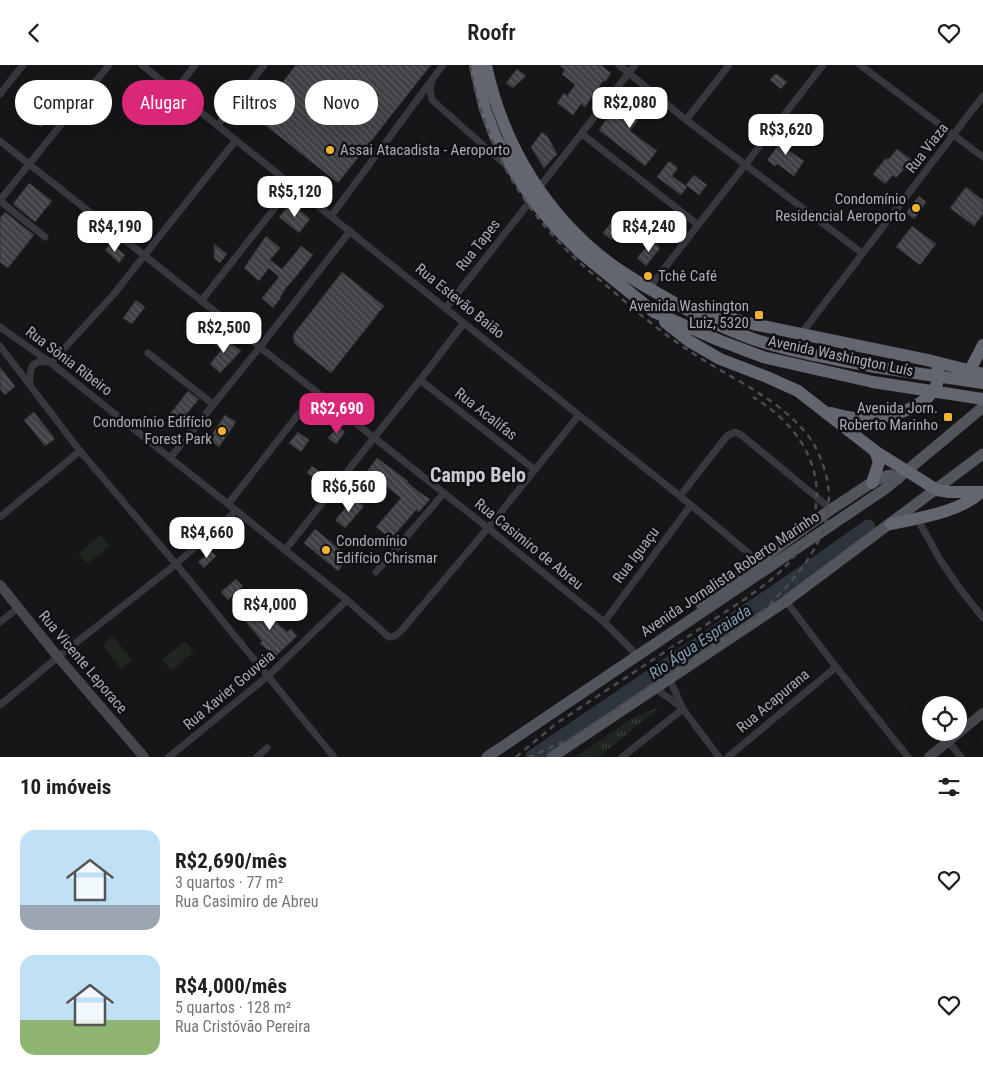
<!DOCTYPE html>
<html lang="pt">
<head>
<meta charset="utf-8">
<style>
	:root { --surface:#fff; --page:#f6f6f6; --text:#202124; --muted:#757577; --accent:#db2777 }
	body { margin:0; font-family:"Roboto Condensed",sans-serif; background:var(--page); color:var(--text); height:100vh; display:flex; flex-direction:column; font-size:19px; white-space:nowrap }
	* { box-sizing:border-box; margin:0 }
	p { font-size:16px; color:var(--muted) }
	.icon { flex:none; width:28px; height:28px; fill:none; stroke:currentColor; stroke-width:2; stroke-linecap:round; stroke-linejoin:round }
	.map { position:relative; height:692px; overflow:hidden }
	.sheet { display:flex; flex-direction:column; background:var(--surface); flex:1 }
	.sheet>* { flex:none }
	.banner { position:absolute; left:15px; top:15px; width:500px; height:45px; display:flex; gap:10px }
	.tools { position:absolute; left:922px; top:631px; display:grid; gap:10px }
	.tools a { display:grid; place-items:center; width:45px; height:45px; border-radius:50%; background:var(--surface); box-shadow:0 5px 20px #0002; font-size:25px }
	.price { position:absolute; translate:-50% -42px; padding:0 11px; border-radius:10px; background:#fff; color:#222; font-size:16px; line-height:32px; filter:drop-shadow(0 1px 2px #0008) }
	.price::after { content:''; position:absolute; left:50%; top:30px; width:15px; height:11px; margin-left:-8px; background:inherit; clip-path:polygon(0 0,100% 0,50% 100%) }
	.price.selected { background:var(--accent); color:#fff }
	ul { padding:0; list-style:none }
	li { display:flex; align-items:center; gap:15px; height:125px; padding:0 20px }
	li span { display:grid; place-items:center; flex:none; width:140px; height:100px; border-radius:15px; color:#555 }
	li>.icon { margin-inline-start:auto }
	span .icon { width:60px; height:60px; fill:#fffc; stroke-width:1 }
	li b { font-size:21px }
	h2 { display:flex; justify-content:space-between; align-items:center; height:60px; padding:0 20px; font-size:21px }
	.pill { padding:0 18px; border-radius:22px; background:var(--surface); box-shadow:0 5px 20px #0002; font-size:18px; line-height:45px }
	.pill.selected { background:var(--accent); color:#fff }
	header { display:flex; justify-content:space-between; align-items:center; height:65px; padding:0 20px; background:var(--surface); font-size:22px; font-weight:600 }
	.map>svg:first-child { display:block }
	.park { fill:url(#park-tufts) }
	.pitch { fill:#1e261f }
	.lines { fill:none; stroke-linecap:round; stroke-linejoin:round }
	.river { stroke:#2c353c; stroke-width:15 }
	.building { fill:url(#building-back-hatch); stroke:#303034 }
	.street { stroke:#37383d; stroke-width:7 }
	.secondary { stroke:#45474d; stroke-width:10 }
	.primary { stroke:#53555c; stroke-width:11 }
	.highway { stroke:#63666e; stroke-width:12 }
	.rail { stroke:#4a4c52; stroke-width:2.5; stroke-dasharray:6 5; stroke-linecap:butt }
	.highway-bridge { stroke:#63666e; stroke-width:12 }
	.poi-dot { fill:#f2b134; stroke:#111113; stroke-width:2 }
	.labels { text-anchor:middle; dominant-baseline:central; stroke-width:5; stroke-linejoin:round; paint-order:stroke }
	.street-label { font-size:15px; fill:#a8adb8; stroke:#111113 }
	.poi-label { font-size:15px; fill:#a8adb8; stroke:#111113; text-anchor:end }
	.water-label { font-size:16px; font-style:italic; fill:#7f9bb3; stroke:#111113 }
	.district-label { font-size:20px; font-weight:bold; fill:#c9ccd4; stroke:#111113 }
</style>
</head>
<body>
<header><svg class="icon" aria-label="back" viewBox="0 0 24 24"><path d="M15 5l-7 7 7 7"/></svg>Roofr<svg class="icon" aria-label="heart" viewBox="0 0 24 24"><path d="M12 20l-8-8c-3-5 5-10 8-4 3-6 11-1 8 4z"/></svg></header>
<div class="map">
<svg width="983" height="692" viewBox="0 0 983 692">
	<defs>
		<pattern id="park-tufts" width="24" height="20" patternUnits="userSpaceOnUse" patternTransform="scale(1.25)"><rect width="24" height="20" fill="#1e261f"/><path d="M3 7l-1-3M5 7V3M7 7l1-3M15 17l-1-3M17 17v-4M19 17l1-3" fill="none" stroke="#3c433d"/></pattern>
		<pattern id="building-back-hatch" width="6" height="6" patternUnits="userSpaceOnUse" patternTransform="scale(1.25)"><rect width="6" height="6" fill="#404145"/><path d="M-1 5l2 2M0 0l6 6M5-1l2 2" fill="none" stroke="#595a5e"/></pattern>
	</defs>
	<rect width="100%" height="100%" fill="#161618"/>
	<polygon class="park" points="661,641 599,692 576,692 631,654"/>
	<g class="pitch">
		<polygon points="101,470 110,481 87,499 78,489"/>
		<polygon points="113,571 132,595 121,604 103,580"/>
		<polygon points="185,576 194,587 171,606 162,594"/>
	</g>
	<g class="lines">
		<polyline class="river" points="533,692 802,509 868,462"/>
	</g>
	<g class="building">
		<polygon points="296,0 431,0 338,118 255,52"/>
		<polygon points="559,0 601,0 611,8 605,17 603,16 585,42 581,39 573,50 557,38 564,28 567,31 575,20 562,9 565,5"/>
		<polygon points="517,4 526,11 513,23 506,18"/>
		<polygon points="777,9 787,17 781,24 770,15 774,10"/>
		<polygon points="634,25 653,40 646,49 644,47 630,66 657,86 645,101 599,65 609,50 615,54 629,36 627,34"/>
		<polygon points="44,35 55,44 41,62 30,53"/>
		<polygon points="542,67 548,72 557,89 544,103 531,82"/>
		<polygon points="788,68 796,75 788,85 804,96 794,111 777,99 775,101 767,95"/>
		<polygon points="897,84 913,96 905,106 904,104 896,113 893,110 885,119 873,109 886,93 888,95"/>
		<polygon points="669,96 678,103 672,111 687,122 681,130 657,112"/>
		<polygon points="694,110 707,120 699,130 686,120"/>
		<polygon points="29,118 52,136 35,157 13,139"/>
		<polygon points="966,122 983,135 983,149 974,161 950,143"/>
		<polygon points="919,131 926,137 914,154 906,148"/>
		<polygon points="291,138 310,154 299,168 279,152"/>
		<polygon points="5,147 34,170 8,203 0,197 0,153"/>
		<polygon points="617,150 627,157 612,175 603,168"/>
		<polygon points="912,161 936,179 920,200 896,182"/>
		<polygon points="266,171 280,183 270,195 282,204 301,181 313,190 294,214 284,225 285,225 280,232 281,233 273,243 262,233 279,212 269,203 259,216 244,203"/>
		<polygon points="652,175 660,183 646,201 637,193"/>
		<polygon points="111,178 125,190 119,198 105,185"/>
		<polygon points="214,179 227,189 220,198 214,193"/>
		<polygon points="342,207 384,241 331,308 294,278 293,270"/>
		<polygon points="136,235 145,242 132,259 123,253"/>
		<polygon points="221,270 241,286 220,308 210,299 221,285 214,279"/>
		<polygon points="0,302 15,321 5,330 0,324"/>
		<polygon points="188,326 199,334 179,358 169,350"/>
		<polygon points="34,347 55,374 45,381 24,355"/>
		<polygon points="225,350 236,357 219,382 208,375"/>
		<polygon points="338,361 345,367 336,379 328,373"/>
		<polygon points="298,367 309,375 301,387 289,378"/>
		<polygon points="377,393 408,416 407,417 419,427 430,434 419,447 416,445 391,474 376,462 401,433 367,406"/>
		<polygon points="312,401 326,411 321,418 307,408"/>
		<polygon points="354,433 364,441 345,463 335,455"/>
		<polygon points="315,464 349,492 338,506 304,478"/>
		<polygon points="211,486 216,491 204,503 198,497"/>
		<polygon points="236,514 243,521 228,535 221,527"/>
		<polygon points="263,540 279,560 287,567 291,564 297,571 275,592 260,578 262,576 245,556"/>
	</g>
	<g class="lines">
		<g class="street">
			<polyline points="142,0 691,440 758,496"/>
			<polyline points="619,0 686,55 862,188"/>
			<polyline points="860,0 983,92"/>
			<polyline points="432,16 430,25 432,35 509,103"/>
			<polyline points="175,26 195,0"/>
			<polyline points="0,29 23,0"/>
			<polyline points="686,55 729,0"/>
			<polyline points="218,60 264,0"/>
			<polyline points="582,69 697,159"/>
			<polyline points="0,76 488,463 604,557 637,590"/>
			<polyline points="538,124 635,0"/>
			<polyline points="0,135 109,0"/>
			<polyline points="0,136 45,172"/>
			<polyline points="331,151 443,0"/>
			<polyline points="649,223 823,0"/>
			<polyline points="201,236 293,120"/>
			<polyline points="446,243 532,134"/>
			<polyline points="0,262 51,298 228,439 347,535 389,572 395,571 400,567 488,463 579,350"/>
			<polyline points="801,269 983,31"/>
			<polyline points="0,281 80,386 176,499 334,692"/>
			<polyline points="148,288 213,339"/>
			<polyline points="51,298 113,230 236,75"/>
			<polyline points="420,315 534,404"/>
			<path d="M30 319C29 305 31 294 48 297"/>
			<polyline points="170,393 260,282 350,166"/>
			<polyline points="680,431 727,371 735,367 740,369 831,444"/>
			<polyline points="228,439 316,327"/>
			<polyline points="0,452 80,386"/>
			<polyline points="917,453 939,493 958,521 983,553"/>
			<polyline points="285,485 420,315 464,258"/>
			<polyline points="376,507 444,428"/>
			<polyline points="786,536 836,602 908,692"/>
			<polyline points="0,557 18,543"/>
			<polyline points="604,557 691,440"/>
			<polyline points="669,613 683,644 719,692"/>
			<polyline points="655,623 681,642"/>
			<polyline points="0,640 58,592 176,499 236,446"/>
			<polyline points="948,676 961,692"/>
			<polyline points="169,692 268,611 347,535"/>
			<polyline points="257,692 267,683"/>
			<polyline points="622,692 683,644"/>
			<polyline points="728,692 836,602"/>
		</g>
		<g class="secondary">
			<polyline points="0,520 58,592 144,692"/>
			<polyline points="929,692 983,648"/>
		</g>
		<g class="primary">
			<path d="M701 539C750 504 797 466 847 434 861 425 875 413 891 410L898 414"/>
			<polyline points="487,692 885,424 983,342"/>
			<polyline points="552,692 786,536 983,389"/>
		</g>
		<g class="highway">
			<polyline points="475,0 485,44 495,71 515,108 532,134 556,163 580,187 654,247 718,275 763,292 873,317"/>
			<path d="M486 0C503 81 548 154 615 202 629 212 643 220 657 228 688 246 720 262 753 274 792 287 834 294 875 302"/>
			<polyline points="703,246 753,259 932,296 983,309"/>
			<polyline points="665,257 689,276 720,294 767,312 798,326 875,386 937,425 949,427 983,427"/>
			<polyline points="970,305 983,280"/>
			<path d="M831 348C842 351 853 354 865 354 892 354 948 337 937 301"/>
			<polyline points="872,418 879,397 875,386"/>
			<path d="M891 459C918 453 961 447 981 427"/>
		</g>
		<g class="rail">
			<path d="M470 0C481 66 512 127 558 176 575 195 595 211 614 227 639 249 666 271 694 289 735 316 783 335 812 376 819 387 824 401 827 414 838 469 798 511 762 547L572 673 529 692"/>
			<path d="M516 692 557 658 745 534C762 522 779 510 792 494 839 434 815 369 753 332"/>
		</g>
		<g class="highway-bridge">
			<polyline points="875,302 983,318"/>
			<polyline points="873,317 983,334"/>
		</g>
	</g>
	<g class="poi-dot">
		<circle cx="330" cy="85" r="5"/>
		<circle cx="916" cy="143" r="5"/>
		<circle cx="648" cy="211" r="5"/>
		<rect x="754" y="245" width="10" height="10" rx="2.5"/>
		<rect x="943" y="347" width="10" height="10" rx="2.5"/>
		<circle cx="222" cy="366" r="5"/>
		<circle cx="326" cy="485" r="5"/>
	</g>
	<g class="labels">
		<g class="street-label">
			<text transform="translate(927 83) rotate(-52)">Rua Viaza</text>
			<text transform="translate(478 180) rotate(-52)">Rua Tapes</text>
			<text transform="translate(460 236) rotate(39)">Rua Estevão Baião</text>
			<text transform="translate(841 291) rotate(12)">Avenida Washington Luís</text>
			<text transform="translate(69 296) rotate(37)">Rua Sônia Ribeiro</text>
			<text transform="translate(486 349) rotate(38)">Rua Acalifas</text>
			<text transform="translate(529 479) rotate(39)">Rua Casimiro de Abreu</text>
			<text transform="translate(636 490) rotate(-53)">Rua Iguaçu</text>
			<text transform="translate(730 509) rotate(-34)">Avenida Jornalista Roberto Marinho</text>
			<text transform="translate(83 597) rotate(50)">Rua Vicente Leporace</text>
			<text transform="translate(229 625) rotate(-40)">Rua Xavier Gouveia</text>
			<text transform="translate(773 636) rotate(-40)">Rua Acapurana</text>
		</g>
		<g class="poi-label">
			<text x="340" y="85" text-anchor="start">Assai Atacadista - Aeroporto</text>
			<text x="906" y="134">Condomínio<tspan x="906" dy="17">Residencial Aeroporto</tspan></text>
			<text x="658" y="211" text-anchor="start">Tchê Café</text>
			<text x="749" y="241">Avenida Washington<tspan x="749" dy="17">Luiz, 5320</tspan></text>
			<text x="938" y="343">Avenida Jorn.<tspan x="938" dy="17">Roberto Marinho</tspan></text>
			<text x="212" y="357">Condomínio Edifício<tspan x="212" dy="17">Forest Park</tspan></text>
			<text x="336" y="476" text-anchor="start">Condomínio<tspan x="336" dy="17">Edifício Chrismar</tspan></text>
		</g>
		<g class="water-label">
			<text transform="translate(700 577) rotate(-34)">Rio Água Espraiada</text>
		</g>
		<g class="district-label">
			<text x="478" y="410">Campo Belo</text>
		</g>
	</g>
</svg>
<div class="tools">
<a><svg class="icon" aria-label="locate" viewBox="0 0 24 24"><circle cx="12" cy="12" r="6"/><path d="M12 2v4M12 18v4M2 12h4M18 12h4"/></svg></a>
</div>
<b class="price" style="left:630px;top:64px">R$2,080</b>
<b class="price" style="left:786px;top:91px">R$3,620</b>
<b class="price" style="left:295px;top:153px">R$5,120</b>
<b class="price" style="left:115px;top:188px">R$4,190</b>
<b class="price" style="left:649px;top:188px">R$4,240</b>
<b class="price" style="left:224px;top:289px">R$2,500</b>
<b class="price selected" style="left:337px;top:370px">R$2,690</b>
<b class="price" style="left:349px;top:448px">R$6,560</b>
<b class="price" style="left:207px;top:494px">R$4,660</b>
<b class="price" style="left:270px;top:566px">R$4,000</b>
<div class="banner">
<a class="pill">Comprar</a>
<a class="pill selected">Alugar</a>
<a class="pill">Filtros</a>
<a class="pill">Novo</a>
</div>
</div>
<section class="sheet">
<h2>10 imóveis<svg class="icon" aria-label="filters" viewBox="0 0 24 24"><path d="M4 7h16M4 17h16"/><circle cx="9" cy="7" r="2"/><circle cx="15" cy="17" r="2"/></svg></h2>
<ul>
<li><span style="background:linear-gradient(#bfe0f5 75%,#9aa5b1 0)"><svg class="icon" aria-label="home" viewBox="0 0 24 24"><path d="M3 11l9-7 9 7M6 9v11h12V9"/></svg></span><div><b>R$2,690/mês</b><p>3 quartos · 77 m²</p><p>Rua Casimiro de Abreu</p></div><svg class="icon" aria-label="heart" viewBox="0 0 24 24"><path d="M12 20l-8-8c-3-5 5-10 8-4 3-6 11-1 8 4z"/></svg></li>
<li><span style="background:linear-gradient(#bfe0f5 65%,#8fb573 0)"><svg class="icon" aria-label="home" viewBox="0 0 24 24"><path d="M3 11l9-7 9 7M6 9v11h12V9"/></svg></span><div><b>R$4,000/mês</b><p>5 quartos · 128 m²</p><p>Rua Cristóvão Pereira</p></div><svg class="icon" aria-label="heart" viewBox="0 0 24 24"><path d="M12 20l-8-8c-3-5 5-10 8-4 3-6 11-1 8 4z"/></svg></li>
</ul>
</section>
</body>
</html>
